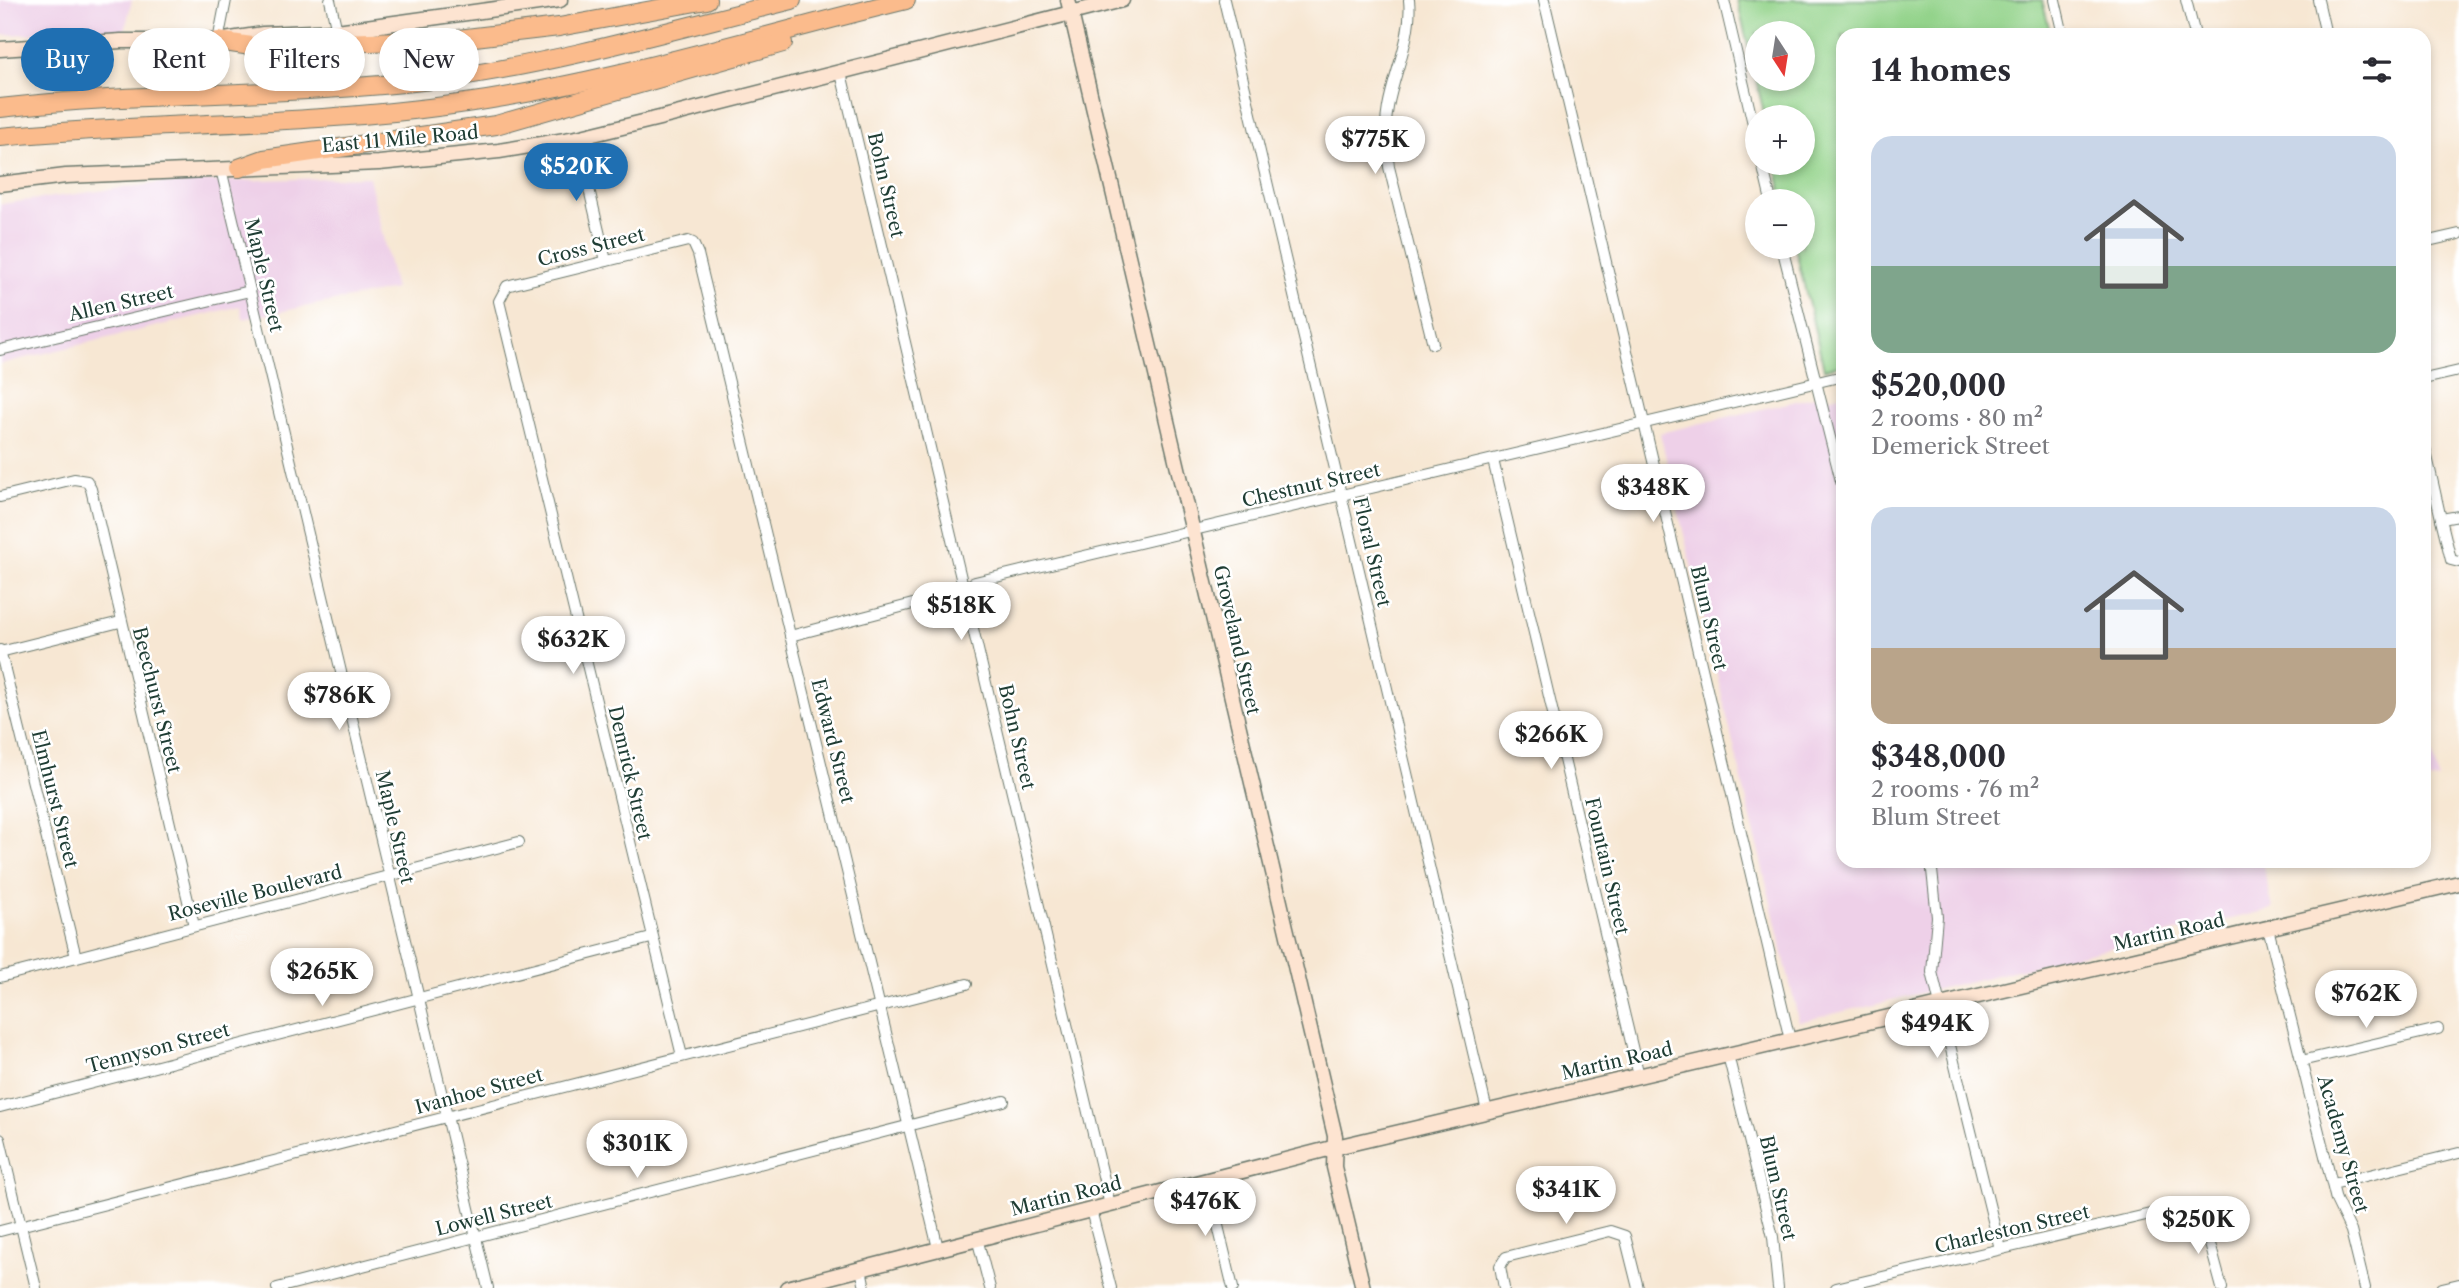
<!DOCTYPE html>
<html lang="en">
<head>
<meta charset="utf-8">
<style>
	:root { --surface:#fff; --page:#f2f2f3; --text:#2b2b33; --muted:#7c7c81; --accent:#1f6fb2 }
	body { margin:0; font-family:"Libre Caslon Text",serif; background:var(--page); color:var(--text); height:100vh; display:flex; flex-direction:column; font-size:26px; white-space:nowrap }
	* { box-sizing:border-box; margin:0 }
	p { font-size:23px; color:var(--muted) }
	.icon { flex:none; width:38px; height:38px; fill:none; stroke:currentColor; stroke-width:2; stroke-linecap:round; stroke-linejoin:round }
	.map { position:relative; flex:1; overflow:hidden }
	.side { position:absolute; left:1836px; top:28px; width:595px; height:840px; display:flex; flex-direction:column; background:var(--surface); border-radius:21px; box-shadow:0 4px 10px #0003 }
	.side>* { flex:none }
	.guide { position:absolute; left:21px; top:28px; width:665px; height:63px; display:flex; gap:14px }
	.needle { width:46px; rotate:168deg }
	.tools { position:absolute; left:1745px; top:21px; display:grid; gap:14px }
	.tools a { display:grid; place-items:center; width:70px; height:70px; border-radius:50%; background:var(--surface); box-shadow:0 4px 10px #0003; font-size:35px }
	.price { position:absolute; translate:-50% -60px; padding:0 16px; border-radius:24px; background:#fff; color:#222; font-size:23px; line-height:46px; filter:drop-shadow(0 2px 4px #0008) }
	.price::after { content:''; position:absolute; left:50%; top:42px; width:21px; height:16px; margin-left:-10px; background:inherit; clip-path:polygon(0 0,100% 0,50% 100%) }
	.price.current { background:var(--accent); color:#fff }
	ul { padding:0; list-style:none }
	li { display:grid; align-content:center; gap:14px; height:371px; padding:0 35px }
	li span { display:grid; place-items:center; height:217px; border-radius:21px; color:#555 }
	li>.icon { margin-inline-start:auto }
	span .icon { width:126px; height:126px; fill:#fffc; stroke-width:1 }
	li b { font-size:30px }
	h2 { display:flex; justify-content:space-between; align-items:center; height:84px; padding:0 35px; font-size:30px }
	.tag { padding:0 24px; border-radius:32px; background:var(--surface); box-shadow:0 4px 10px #0003; font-size:24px; line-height:63px }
	.tag.current { background:var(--accent); color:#fff }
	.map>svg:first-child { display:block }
	.built { fill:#eed0e8 }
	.green { fill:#93d38a; stroke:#59885f; stroke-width:2; fill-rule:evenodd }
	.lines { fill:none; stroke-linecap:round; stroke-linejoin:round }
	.street-casing { stroke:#6b786c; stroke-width:12 }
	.secondary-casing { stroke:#6b786c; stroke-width:17 }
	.highway-casing { stroke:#6b786c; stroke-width:20 }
	.street { stroke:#fff; stroke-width:10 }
	.secondary { stroke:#fde4d1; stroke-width:14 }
	.highway { stroke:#fbbb8c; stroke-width:18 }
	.labels { text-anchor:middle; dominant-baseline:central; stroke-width:5; stroke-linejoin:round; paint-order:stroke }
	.street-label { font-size:19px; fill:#1f3d34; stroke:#fff }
</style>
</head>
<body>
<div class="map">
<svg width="2459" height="1288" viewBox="0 0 2459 1288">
	<rect width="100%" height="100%" fill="#fff"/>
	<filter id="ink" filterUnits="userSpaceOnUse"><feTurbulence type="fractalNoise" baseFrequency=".0143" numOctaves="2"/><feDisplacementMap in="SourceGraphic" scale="14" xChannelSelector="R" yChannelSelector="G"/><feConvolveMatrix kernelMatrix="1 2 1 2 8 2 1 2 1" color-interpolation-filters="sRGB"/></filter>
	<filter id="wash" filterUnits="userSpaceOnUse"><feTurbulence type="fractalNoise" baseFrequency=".00686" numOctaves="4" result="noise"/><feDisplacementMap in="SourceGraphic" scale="28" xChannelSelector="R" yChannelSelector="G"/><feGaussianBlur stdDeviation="1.57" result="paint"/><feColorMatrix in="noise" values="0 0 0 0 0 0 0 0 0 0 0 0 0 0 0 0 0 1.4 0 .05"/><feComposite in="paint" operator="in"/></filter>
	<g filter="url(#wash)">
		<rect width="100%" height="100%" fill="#f7e7d3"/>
		<g class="built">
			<polygon points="0,0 132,0 125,30 0,35"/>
			<polygon points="369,177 395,289 243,319 240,306 0,364 0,204 161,183"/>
			<polygon points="1826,394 1828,398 1843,394 1843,861 2262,861 2273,909 1799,1022 1660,433"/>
			<polygon points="2424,717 2438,779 2424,782"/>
		</g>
		<path class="green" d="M1737 0H2042L2051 35H1843V364L1824 369 1795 247H1802V201H1784L1775 163H1802V117H1765ZM1757 33H1802V79H1757Z"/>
	</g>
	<g filter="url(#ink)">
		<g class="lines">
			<g class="street-casing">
				<g id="street">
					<polyline points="330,0 337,31"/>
					<polyline points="1224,0 1487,1111"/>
					<path d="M1409 0C1413 35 1394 73 1388 107 1384 127 1387 148 1389 167L1433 344"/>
					<polyline points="1544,0 1790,1040"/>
					<polyline points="1724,0 1757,141"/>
					<polyline points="2055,0 2063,35"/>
					<polyline points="2186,0 2195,35"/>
					<polyline points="2318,0 2326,35"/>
					<polyline points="218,41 226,0"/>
					<polyline points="841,73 1110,1205"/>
					<polyline points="577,138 606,261"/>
					<polyline points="1762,163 1771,201"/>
					<polyline points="221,169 488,1288"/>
					<polyline points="2424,242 2459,234"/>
					<polyline points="1782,247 1843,489"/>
					<polyline points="0,350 250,291"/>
					<polyline points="2424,379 2459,371"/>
					<polyline points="2424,443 2441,519 2459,516"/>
					<polyline points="1493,460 1639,1076"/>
					<polyline points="0,497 74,479 87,481 91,489 194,926"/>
					<polyline points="2441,519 2451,560 2459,562"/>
					<polyline points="790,636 951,594 975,582 1843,376"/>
					<polyline points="0,650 76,957"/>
					<polyline points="0,652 120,622"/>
					<polyline points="1931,861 1937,917 1932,972 2000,1249"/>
					<polyline points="2268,928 2336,1200 2351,1231 2365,1288"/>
					<polyline points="0,977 519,842"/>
					<polyline points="1728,1055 1773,1237 1778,1288"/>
					<polyline points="682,1056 499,301 507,286 514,284 688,241 693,243 698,254 938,1248"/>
					<polyline points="2301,1061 2438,1029"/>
					<polyline points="0,1107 651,938"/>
					<polyline points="0,1139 36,1288"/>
					<polyline points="1207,1180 1233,1288"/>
					<polyline points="2333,1184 2459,1153"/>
					<polyline points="1091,1210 1111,1288"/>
					<polyline points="0,1231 967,984"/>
					<polyline points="977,1238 990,1288"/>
					<polyline points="861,1269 865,1288"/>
					<polyline points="277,1288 1004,1101"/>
					<polyline points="1504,1288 1500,1266 1506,1257 1610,1231 1625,1236 1638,1288"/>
					<polyline points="1836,1288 2180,1207 2196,1212 2203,1218 2222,1288"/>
					<polyline points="2442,1288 2459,1284"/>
				</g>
			</g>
			<g class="secondary-casing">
				<g id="secondary">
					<polyline points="1068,0 1335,1136 1334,1167 1363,1288"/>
					<polyline points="0,49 121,41 218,41 263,34 337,31 560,0"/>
					<polyline points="0,184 66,176 379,163 499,151 577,138 676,114 1122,0"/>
					<polyline points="787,1288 1332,1148 2459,883"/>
				</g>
			</g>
			<g class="highway-casing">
				<g id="highway">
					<polyline points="218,41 251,46 458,39 559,27 707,0"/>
					<path d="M0 108C146 91 294 97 440 79 559 63 675 29 792 0"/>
					<path d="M0 137C152 122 307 126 459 104 611 83 758 36 906 0"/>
					<polyline points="239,168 264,159 496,125 783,43"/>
				</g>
			</g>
			<use href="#street" class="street"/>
			<use href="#secondary" class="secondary"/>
			<use href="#highway" class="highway"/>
		</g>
	</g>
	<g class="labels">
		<g class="street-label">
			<text transform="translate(400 139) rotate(-5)">East 11 Mile Road</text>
			<text transform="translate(886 185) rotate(77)">Bohn Street</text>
			<text transform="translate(591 247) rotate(-14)">Cross Street</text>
			<text transform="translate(264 275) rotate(77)">Maple Street</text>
			<text transform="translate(121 303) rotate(-13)">Allen Street</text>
			<text transform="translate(1311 485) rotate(-13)">Chestnut Street</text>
			<text transform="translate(1372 552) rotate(77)">Floral Street</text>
			<text transform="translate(1709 618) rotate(77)">Blum Street</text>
			<text transform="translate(1237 640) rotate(77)">Groveland Street</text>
			<text transform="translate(157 700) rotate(76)">Beechurst Street</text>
			<text transform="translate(1017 737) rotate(77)">Bohn Street</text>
			<text transform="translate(833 741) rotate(76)">Edward Street</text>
			<text transform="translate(630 773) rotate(77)">Demrick Street</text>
			<text transform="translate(55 799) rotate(76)">Elmhurst Street</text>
			<text transform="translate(395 827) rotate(77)">Maple Street</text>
			<text transform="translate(1607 866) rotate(77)">Fountain Street</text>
			<text transform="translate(255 893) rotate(-14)">Roseville Boulevard</text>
			<text transform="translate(2169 932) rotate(-13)">Martin Road</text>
			<text transform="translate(158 1048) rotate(-15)">Tennyson Street</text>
			<text transform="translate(1617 1061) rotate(-13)">Martin Road</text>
			<text transform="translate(479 1091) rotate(-15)">Ivanhoe Street</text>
			<text transform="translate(2343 1144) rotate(74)">Academy Street</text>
			<text transform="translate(1778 1188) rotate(77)">Blum Street</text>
			<text transform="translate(1066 1196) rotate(-14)">Martin Road</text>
			<text transform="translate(494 1215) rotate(-14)">Lowell Street</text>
			<text transform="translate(2012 1229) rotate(-13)">Charleston Street</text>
		</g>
	</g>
</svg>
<div class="tools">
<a><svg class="needle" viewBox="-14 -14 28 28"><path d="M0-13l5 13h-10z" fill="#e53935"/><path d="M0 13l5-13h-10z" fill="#7c7c81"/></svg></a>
<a>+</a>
<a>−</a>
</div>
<b class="price" style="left:1375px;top:176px">$775K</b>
<b class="price current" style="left:576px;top:203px">$520K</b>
<b class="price" style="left:1653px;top:524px">$348K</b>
<b class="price" style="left:961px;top:642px">$518K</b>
<b class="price" style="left:573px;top:676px">$632K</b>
<b class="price" style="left:339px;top:732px">$786K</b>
<b class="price" style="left:1551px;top:771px">$266K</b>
<b class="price" style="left:322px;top:1008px">$265K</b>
<b class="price" style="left:2366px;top:1030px">$762K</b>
<b class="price" style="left:1937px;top:1060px">$494K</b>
<b class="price" style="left:637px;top:1180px">$301K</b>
<b class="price" style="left:1566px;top:1226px">$341K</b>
<b class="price" style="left:1205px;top:1238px">$476K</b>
<b class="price" style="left:2198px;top:1256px">$250K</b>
<div class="guide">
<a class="tag current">Buy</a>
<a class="tag">Rent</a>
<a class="tag">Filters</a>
<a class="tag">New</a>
</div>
<section class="side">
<h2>14 homes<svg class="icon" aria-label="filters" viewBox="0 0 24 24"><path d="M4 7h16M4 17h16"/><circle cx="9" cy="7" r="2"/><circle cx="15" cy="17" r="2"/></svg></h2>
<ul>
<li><span style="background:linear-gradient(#c9d6e8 60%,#7fa58c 0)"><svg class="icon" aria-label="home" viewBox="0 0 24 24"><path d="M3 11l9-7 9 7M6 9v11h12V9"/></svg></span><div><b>$520,000</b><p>2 rooms · 80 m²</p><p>Demerick Street</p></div></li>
<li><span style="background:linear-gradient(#c9d6e8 65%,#b9a48a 0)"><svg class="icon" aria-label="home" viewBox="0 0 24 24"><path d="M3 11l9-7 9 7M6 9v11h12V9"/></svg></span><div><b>$348,000</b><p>2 rooms · 76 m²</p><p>Blum Street</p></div></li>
</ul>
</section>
</div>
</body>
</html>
